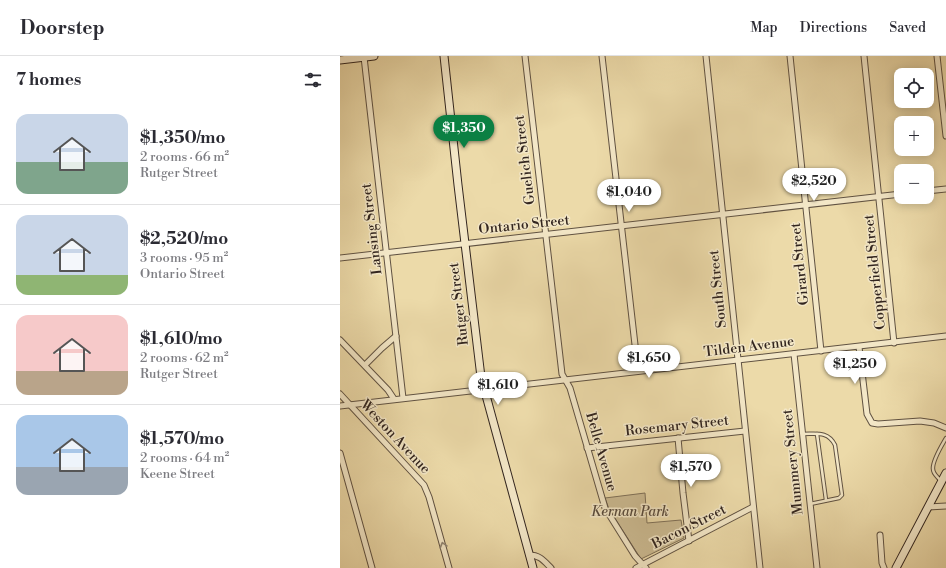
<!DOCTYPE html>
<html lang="en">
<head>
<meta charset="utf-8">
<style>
	:root { --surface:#fff; --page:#f7f7f7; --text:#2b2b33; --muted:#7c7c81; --line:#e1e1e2; --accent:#0b8043 }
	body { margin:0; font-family:"Libre Bodoni",serif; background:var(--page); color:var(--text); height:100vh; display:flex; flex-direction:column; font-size:15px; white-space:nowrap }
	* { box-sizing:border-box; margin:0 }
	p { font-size:13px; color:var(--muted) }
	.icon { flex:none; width:22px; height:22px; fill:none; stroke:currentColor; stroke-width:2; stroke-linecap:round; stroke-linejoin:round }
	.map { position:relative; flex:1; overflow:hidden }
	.details { display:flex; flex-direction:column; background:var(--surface); width:340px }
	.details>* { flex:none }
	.controls { position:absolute; left:554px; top:12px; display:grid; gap:8px }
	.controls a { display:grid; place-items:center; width:40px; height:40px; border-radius:8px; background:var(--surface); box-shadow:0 2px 10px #0003; font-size:20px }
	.price { position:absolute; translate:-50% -34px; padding:0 9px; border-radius:14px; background:#fff; color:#222; font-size:13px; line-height:26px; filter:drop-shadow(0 1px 2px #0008) }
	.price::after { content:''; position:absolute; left:50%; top:24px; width:12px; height:9px; margin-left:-6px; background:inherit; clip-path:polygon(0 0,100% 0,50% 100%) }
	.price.selected { background:var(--accent); color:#fff }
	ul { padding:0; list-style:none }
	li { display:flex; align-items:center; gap:12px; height:100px; padding:0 16px }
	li+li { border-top:1px solid var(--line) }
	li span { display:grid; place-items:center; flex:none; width:112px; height:80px; border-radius:12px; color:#555 }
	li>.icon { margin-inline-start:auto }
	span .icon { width:48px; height:48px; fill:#fffc; stroke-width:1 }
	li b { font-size:17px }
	h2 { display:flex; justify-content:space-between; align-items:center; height:48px; padding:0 16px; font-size:17px }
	header { display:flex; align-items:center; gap:24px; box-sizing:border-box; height:56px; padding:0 20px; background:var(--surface); border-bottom:1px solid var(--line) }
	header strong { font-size:19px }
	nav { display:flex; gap:22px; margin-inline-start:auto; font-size:14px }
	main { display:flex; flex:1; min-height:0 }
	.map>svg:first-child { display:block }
	.green { fill:#ccbb92; stroke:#7f7058 }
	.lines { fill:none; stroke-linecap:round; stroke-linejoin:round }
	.lane-casing { stroke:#605242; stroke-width:4.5 }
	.street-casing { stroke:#605242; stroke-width:7 }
	.secondary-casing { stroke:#32251f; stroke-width:9 }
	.lane { stroke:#f3e7c7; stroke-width:2.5 }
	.street { stroke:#f3e7c7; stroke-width:5 }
	.secondary { stroke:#f3e7c7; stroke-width:7 }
	.oneway { stroke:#928673 }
	.labels { text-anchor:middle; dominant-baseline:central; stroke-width:3; stroke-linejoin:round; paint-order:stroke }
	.street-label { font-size:14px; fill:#32251f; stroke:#f3e7c7 }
	.park-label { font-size:14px; font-style:italic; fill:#584a3c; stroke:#f3e7c7 }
</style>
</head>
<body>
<header>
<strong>Doorstep</strong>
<nav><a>Map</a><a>Directions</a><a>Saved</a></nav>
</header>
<main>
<section class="details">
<h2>7 homes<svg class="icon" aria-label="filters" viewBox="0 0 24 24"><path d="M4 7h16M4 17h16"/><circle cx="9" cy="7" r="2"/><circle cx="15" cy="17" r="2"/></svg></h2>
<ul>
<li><span style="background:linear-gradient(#c9d6e8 60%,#7fa58c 0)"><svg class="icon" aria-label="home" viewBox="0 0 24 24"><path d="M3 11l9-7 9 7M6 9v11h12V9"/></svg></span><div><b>$1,350/mo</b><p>2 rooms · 66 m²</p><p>Rutger Street</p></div></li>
<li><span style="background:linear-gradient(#c9d6e8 75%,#8fb573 0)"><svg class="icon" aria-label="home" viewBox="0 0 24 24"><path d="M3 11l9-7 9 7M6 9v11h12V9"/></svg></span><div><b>$2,520/mo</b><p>3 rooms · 95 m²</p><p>Ontario Street</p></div></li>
<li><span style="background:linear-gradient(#f6c9c9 70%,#b9a48a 0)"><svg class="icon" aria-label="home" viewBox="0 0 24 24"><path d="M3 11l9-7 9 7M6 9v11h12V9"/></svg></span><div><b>$1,610/mo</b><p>2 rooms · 62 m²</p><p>Rutger Street</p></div></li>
<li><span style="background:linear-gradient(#a9c7e8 65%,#9aa5b1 0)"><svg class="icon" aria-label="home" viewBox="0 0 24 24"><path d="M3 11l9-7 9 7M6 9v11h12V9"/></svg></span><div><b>$1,570/mo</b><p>2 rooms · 64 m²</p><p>Keene Street</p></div></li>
</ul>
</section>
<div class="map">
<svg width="606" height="512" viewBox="0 0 606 512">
	<rect width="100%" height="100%" fill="#ecdaa9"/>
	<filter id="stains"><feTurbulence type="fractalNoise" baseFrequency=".005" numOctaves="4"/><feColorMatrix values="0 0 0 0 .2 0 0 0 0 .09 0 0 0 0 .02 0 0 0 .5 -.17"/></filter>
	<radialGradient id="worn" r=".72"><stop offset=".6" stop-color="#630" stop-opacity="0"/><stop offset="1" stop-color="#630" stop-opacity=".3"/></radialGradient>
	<polygon class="green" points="305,437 307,467 341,464 344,482 301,503 269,453 265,442"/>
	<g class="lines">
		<g class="lane-casing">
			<g id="lane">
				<path d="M463 378C477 378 488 375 495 389L502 439 499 442 470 448"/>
				<polyline points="477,378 486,444"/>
				<path d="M600 424C597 420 593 418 593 413 592 405 602 389 606 382"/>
			</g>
		</g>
		<g class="street-casing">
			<g id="street">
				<polyline points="185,0 222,318 230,332 265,452 295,500 306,512"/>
				<polyline points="262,0 298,315"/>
				<polyline points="366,0 420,512"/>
				<polyline points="450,0 481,295"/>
				<polyline points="524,0 554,287"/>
				<polyline points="597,0 606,80"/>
				<polyline points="24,1 63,342"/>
				<polyline points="587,135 606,133"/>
				<polyline points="0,202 561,138"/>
				<polyline points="0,284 48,334 54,343"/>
				<polyline points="519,291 527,358 532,367 538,368 580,365 594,367 606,372"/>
				<polyline points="454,298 477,512"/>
				<polyline points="25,309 42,292 56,280"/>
				<polyline points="0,338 84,429 89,441 109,512"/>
				<polyline points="0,350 606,280"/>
				<polyline points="338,382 343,437 349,485"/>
				<polyline points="247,392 405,375"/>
				<polyline points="0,397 32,512"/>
				<polyline points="588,451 606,450"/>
				<polyline points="540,479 542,507 544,512"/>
				<path d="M189 499C200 499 204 505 211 512"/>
				<polyline points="296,512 413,451"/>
			</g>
		</g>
		<g class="secondary-casing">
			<g id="secondary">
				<polyline points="104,0 118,129 141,321 193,512"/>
				<polyline points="0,4 34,0"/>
				<polyline points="556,512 606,417"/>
			</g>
		</g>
		<use href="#lane" class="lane"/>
		<use href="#street" class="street"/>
		<use href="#secondary" class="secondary"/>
	</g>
	<defs><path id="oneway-chevron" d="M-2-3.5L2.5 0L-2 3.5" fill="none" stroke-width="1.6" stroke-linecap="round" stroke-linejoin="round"/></defs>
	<use class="oneway" href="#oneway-chevron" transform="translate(103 489) rotate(-106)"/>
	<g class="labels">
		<g class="street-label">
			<text transform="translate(185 104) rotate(-97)">Guelich Street</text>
			<text transform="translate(184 169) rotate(-6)">Ontario Street</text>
			<text transform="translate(32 173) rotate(-97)">Lansing Street</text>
			<text transform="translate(460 208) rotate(-96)">Girard Street</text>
			<text transform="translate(535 216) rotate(-96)">Copperfield Street</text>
			<text transform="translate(378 233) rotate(-96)">South Street</text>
			<text transform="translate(119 248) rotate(-97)">Rutger Street</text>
			<text transform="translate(409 291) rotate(-7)">Tilden Avenue</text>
			<text transform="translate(337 370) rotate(-6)">Rosemary Street</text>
			<text transform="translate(55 381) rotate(47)">Weston Avenue</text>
			<text transform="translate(261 396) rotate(74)">Belle Avenue</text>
			<text transform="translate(453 406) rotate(-96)">Mummery Street</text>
			<text transform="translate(349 471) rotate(-27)">Bacon Street</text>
		</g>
		<g class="park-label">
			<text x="290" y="456">Kernan Park</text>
		</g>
	</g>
	<rect width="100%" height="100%" filter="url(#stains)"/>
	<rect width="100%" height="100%" fill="url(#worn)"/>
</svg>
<div class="controls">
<a><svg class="icon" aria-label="locate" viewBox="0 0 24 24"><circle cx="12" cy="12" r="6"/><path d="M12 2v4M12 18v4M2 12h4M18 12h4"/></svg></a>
<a>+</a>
<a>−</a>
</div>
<b class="price selected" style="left:124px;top:93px">$1,350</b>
<b class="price" style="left:474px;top:146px">$2,520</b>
<b class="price" style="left:289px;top:157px">$1,040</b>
<b class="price" style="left:309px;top:323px">$1,650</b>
<b class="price" style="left:515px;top:329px">$1,250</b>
<b class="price" style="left:158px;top:350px">$1,610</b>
<b class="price" style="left:351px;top:432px">$1,570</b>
</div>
</main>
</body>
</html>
